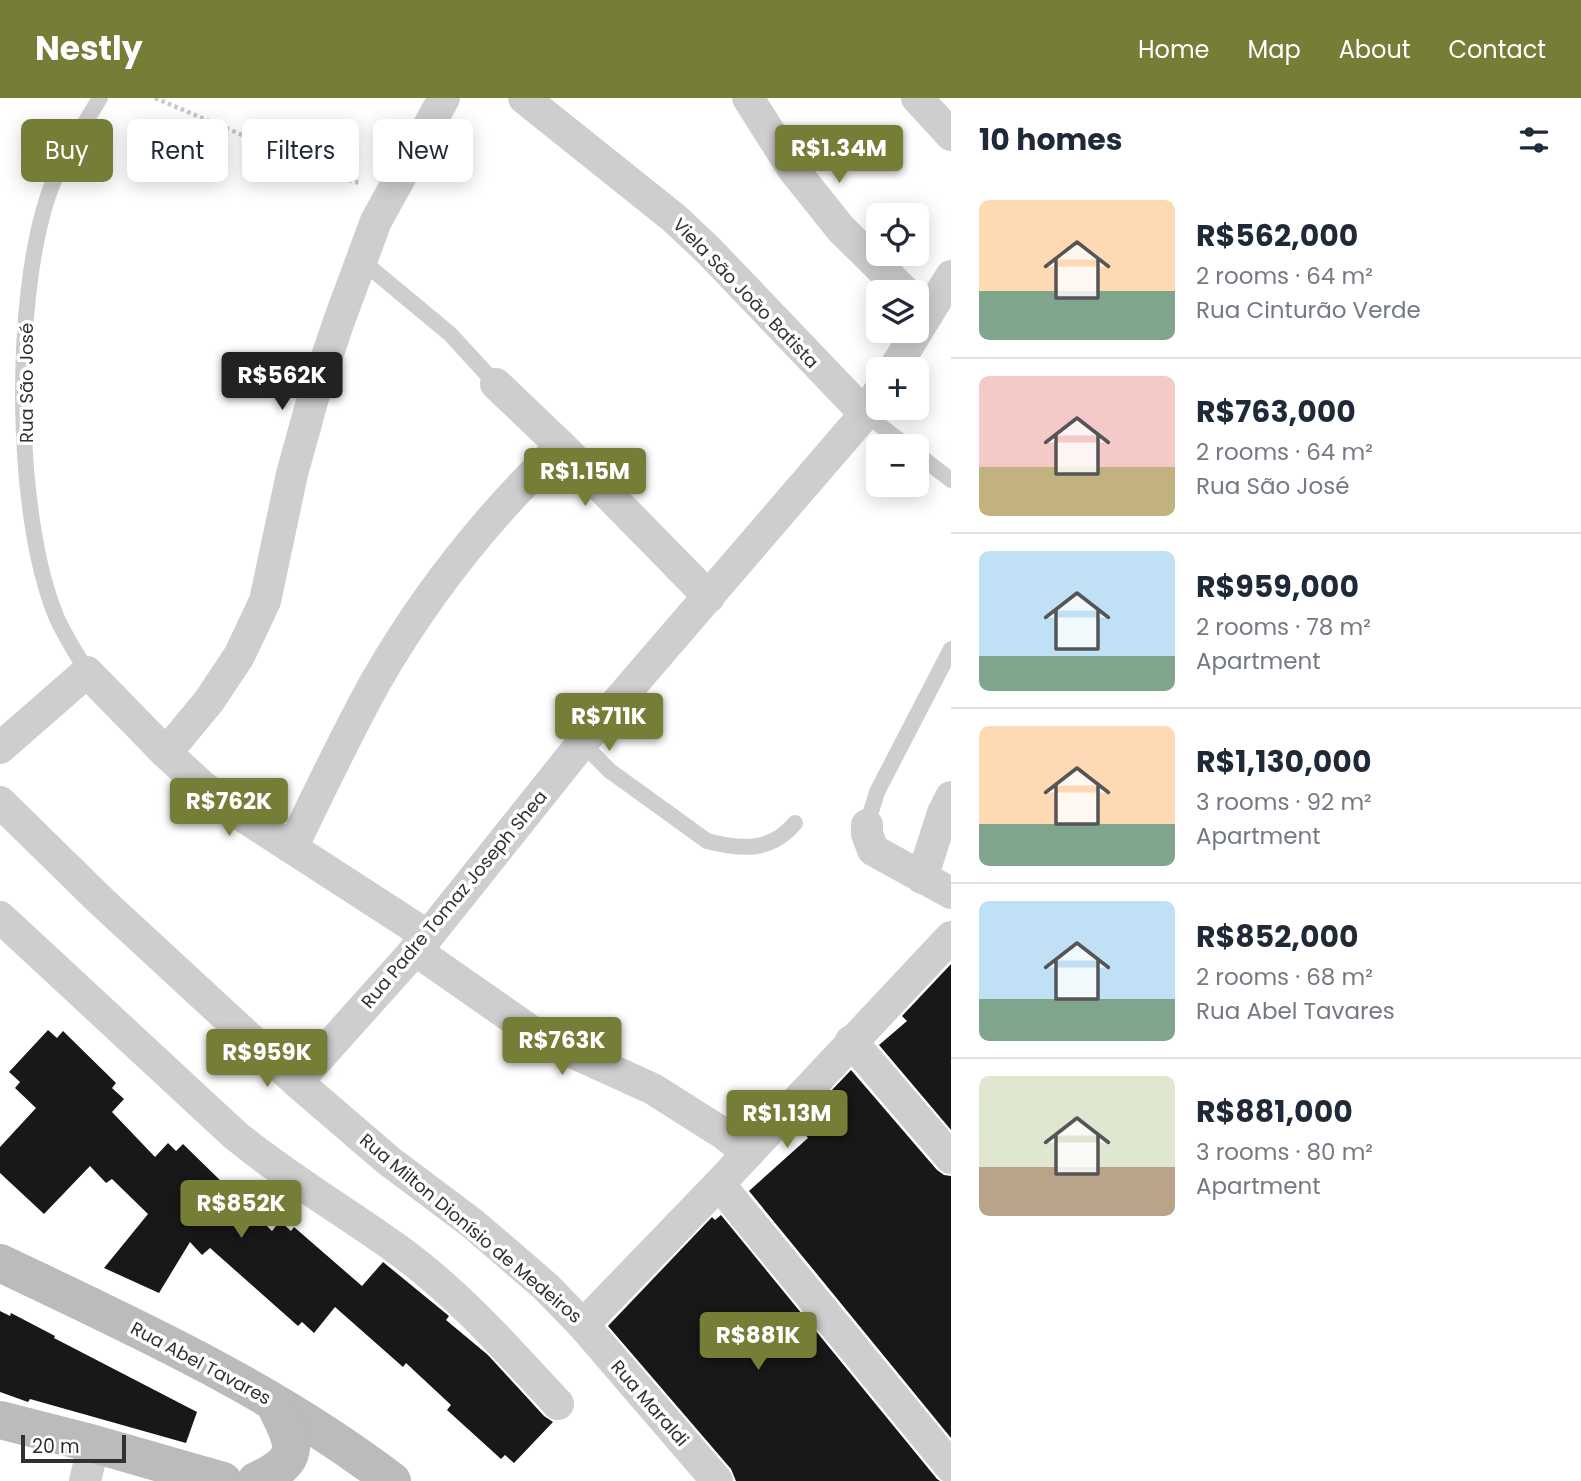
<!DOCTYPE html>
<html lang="en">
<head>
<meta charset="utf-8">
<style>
	:root { --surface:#fff; --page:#f2f2f3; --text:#1f2937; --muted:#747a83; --line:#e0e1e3; --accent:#767d37 }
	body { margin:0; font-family:Poppins,sans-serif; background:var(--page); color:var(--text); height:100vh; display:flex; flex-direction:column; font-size:26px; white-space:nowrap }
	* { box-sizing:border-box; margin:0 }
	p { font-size:23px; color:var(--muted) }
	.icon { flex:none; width:38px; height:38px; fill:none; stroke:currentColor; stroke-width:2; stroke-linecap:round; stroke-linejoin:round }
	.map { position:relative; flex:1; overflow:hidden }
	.sheet { display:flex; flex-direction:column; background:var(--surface); width:630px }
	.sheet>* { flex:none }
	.guide { position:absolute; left:21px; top:21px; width:665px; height:63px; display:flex; gap:14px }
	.fabs { position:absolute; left:866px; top:105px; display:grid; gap:14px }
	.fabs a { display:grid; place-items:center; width:63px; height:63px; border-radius:10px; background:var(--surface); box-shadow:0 4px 18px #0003; font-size:35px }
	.scale { position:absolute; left:21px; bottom:18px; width:105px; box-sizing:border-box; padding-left:7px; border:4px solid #313131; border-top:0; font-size:19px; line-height:24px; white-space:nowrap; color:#313131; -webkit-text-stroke:5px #fff; paint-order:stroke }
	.price { position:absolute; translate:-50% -60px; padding:0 16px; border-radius:7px; background:var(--accent); color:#fff; font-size:23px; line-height:46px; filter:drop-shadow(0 2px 4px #0008) }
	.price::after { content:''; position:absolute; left:50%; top:42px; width:21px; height:16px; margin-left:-10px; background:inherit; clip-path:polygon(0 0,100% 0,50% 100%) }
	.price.active { background:#222; color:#fff }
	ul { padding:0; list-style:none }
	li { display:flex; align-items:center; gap:21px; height:175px; padding:0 28px }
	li+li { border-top:2px solid var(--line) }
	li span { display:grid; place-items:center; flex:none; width:196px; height:140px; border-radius:10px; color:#555 }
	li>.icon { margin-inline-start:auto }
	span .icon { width:84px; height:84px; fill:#fffc; stroke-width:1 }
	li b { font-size:30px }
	h2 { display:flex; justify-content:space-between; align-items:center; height:84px; padding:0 28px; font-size:30px }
	.chip { padding:0 24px; border-radius:10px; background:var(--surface); box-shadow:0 4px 18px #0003; font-size:24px; line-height:63px }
	.chip.active { background:var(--accent); color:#fff }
	header { display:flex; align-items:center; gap:42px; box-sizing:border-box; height:98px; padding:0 35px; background:var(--accent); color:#fff }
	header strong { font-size:33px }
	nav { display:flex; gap:38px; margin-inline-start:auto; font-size:24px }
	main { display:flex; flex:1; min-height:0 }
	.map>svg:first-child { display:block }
	.building { fill:#181818 }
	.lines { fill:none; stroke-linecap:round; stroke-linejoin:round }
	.path { stroke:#c8c8c8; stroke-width:4.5; stroke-dasharray:3.5 3.5; stroke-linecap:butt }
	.lane { stroke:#cecece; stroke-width:16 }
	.street { stroke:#cecece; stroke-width:32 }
	.secondary { stroke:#bbb; stroke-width:38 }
	.labels { text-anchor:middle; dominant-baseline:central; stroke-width:7; stroke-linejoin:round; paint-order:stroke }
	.street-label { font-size:18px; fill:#313131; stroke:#fff }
</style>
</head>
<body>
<header>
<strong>Nestly</strong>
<nav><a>Home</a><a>Map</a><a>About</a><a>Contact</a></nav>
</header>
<main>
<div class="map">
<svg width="951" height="1383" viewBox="0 0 951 1383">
	<rect width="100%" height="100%" fill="#fff"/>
	<g class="building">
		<polygon points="951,866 951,1032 879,947 907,923 902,918"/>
		<polygon points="48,932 57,940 63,933 116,985 112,990 124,1001 112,1014 155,1059 168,1045 176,1053 183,1046 272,1133 280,1123 291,1133 294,1129 362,1188 383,1164 449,1218 446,1222 488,1257 544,1318 553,1324 514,1365 505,1357 501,1361 447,1312 451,1307 406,1265 403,1269 335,1209 314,1235 302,1224 298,1228 210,1150 202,1157 190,1144 159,1195 104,1170 148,1116 112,1081 106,1085 90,1068 44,1116 0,1075 0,1049 36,1010 15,990 20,984 9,974"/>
		<polygon points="851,972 937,1072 944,1077 951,1078 951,1340 749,1093 808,1040 803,1033 821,1019 814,1011"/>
		<polygon points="721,1117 937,1381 940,1383 736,1383 731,1371 608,1228 712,1119 715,1122"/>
		<polygon points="0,1213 10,1218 11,1215 55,1238 54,1240 197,1314 186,1345 30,1301 28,1304 0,1294"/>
	</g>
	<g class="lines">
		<polyline class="path" points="155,0 351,83 361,85"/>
		<g class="lane">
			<polyline points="361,162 450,236 496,286"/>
			<polyline points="865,316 907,348"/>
			<polyline points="917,356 951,382"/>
			<path d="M87 574C77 556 64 537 56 518 14 415 13 203 48 98 59 65 82 30 100 0"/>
			<path d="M582 645 610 673 707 743C742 752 771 754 795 725"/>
			<polyline points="867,727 877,694 951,551"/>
		</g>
		<g class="street">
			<polyline points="524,0 674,120 709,153 865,316"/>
			<polyline points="748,0 793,71 841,131 905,194"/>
			<polyline points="917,0 951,37"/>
			<polyline points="894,271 951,178"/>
			<polyline points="496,286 561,348 709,499"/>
			<polyline points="0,650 87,574 166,655 201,687 241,717 428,838"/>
			<polyline points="166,655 209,603 239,558 265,503 292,376 313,300 339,223 376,123 444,0"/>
			<polyline points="0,704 101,803 297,984 389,1063 473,1126 545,1188 583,1227 717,1383"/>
			<polyline points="867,727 867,736 873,752 951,795"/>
			<path d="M292 750C319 694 346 637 376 583 426 496 489 417 561 348"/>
			<polyline points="922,780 943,715 951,699"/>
			<path d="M0 819 235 1037C286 1079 343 1112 397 1151 458 1195 507 1251 558 1306"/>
			<polyline points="415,852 541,940 653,991 724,1036 748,1055"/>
			<polyline points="851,943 951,1060"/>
			<polyline points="297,984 428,838 582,645 865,316 878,295"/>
			<polyline points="719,1086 951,1369"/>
			<polyline points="583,1227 719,1086 951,839"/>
			<polyline points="85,1383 94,1346"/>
		</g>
		<g class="secondary">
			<path d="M0 1165C135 1229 273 1292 392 1383"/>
			<polyline points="0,1322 94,1346 223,1383"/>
			<path d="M256 1383C304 1361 295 1346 274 1305"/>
		</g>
	</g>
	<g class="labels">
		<g class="street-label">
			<text transform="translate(746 195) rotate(46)">Viela São João Batista</text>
			<text transform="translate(26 285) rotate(-90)">Rua São José</text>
			<text transform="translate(454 801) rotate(-50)">Rua Padre Tomaz Joseph Shea</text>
			<text transform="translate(471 1130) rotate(40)">Rua Milton Dionísio de Medeiros</text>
			<text transform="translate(201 1265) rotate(28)">Rua Abel Tavares</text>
			<text transform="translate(650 1305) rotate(49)">Rua Maraldi</text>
		</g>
	</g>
</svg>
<div class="fabs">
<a><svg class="icon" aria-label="locate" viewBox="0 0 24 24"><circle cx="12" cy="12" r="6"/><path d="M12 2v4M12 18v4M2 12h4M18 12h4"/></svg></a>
<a><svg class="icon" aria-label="layers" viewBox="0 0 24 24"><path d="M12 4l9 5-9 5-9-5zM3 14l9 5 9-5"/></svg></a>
<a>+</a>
<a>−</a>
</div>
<div class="scale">20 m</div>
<b class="price" style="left:839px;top:87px">R$1.34M</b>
<b class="price active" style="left:282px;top:314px">R$562K</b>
<b class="price" style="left:585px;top:410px">R$1.15M</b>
<b class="price" style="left:609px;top:655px">R$711K</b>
<b class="price" style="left:229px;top:740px">R$762K</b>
<b class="price" style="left:562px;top:979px">R$763K</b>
<b class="price" style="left:267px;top:991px">R$959K</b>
<b class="price" style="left:787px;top:1052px">R$1.13M</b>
<b class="price" style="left:241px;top:1142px">R$852K</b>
<b class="price" style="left:758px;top:1274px">R$881K</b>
<div class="guide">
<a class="chip active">Buy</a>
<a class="chip">Rent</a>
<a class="chip">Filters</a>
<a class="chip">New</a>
</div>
</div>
<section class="sheet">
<h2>10 homes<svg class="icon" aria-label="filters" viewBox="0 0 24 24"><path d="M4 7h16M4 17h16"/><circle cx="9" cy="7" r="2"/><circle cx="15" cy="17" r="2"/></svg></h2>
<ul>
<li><span style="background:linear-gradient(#ffd9b3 65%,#7fa58c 0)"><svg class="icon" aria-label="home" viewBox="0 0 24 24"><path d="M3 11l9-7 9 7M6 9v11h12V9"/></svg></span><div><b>R$562,000</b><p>2 rooms · 64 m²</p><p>Rua Cinturão Verde</p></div></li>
<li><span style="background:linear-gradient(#f6c9c9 65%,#c2b280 0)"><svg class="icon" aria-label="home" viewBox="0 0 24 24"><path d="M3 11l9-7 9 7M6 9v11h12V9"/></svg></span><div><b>R$763,000</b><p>2 rooms · 64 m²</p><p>Rua São José</p></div></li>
<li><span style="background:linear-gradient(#bfe0f5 75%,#7fa58c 0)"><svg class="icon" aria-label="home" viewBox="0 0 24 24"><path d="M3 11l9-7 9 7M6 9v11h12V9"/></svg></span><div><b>R$959,000</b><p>2 rooms · 78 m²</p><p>Apartment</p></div></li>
<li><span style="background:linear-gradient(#ffd9b3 70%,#7fa58c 0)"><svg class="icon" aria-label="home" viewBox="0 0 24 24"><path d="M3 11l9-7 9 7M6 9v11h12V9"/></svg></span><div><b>R$1,130,000</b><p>3 rooms · 92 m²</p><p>Apartment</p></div></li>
<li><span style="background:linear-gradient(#bfe0f5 70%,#7fa58c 0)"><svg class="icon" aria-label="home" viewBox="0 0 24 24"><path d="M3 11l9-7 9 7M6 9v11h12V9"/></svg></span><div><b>R$852,000</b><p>2 rooms · 68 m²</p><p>Rua Abel Tavares</p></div></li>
<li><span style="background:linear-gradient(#dfe7d0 65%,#b9a48a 0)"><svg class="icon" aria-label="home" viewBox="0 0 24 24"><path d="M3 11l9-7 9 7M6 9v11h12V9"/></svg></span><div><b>R$881,000</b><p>3 rooms · 80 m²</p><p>Apartment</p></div></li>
</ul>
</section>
</main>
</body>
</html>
